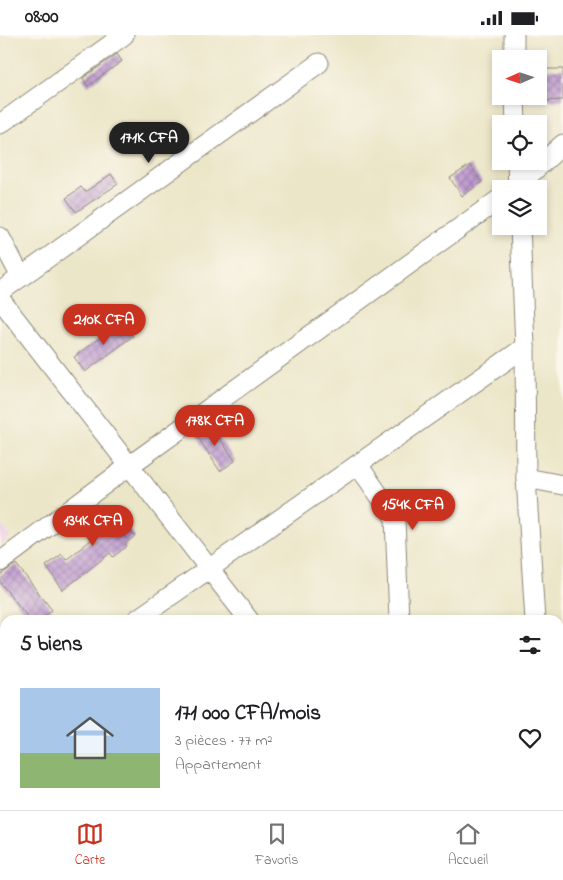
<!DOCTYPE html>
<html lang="fr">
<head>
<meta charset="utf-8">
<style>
	:root { --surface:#fff; --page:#f6f6f6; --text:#202124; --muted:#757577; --line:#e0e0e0; --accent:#c8321e }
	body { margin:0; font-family:"Indie Flower",sans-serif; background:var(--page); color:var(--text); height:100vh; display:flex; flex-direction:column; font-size:19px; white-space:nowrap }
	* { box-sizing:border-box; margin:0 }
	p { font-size:16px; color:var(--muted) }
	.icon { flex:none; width:28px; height:28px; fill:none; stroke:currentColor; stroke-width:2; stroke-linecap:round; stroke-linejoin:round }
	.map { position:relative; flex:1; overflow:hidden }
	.drawer { position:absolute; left:0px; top:580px; width:564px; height:195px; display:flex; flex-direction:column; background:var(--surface); border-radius:15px 15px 0 0; box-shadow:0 2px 8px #0003 }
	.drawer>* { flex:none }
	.needle { width:32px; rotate:267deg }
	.buttons { position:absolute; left:492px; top:15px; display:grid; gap:10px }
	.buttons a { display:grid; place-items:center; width:55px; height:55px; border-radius:0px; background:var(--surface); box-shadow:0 2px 8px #0003; font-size:25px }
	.price { position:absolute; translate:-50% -42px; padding:0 11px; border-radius:18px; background:var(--accent); color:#fff; font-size:16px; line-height:32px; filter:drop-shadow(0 1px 2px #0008) }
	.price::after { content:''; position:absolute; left:50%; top:30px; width:15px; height:11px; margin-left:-8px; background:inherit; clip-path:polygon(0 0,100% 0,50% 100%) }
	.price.active { background:#222; color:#fff }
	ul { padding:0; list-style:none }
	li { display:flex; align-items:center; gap:15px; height:125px; padding:0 20px }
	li+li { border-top:1px solid var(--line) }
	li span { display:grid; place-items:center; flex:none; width:140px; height:100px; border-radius:0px; color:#555 }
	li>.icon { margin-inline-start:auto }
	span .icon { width:60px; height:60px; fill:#fffc; stroke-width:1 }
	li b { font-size:21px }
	h2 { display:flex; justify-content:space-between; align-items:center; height:60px; padding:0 20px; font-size:21px }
	.status { display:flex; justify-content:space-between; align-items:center; height:35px; padding:0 25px; background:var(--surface); direction:ltr }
	.status svg { height:14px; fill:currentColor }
	.tabs { display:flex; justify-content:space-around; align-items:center; height:70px; border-top:1px solid var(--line); background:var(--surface); font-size:14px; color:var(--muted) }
	.tabs a { display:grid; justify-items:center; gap:2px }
	.tabs .active { color:var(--accent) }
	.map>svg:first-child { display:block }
	.built { fill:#edd0e9 }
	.building { fill:url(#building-cross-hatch) }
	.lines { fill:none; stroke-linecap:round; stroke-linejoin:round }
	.minor-casing { stroke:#8c887a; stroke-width:21 }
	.minor { stroke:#fff; stroke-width:19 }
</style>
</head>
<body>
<div class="status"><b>08:00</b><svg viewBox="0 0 49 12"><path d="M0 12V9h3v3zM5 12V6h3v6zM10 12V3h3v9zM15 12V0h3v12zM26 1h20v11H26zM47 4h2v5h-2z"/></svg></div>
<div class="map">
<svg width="563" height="775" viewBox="0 0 563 775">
	<defs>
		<pattern id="building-cross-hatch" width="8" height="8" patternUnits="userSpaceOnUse" patternTransform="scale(1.25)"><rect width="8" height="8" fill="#be9ad0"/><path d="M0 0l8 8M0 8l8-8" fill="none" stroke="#9b7ea9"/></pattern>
	</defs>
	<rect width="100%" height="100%" fill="#fbf7ec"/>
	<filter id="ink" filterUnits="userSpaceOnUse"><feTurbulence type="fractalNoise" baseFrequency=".02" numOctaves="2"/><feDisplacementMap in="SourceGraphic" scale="10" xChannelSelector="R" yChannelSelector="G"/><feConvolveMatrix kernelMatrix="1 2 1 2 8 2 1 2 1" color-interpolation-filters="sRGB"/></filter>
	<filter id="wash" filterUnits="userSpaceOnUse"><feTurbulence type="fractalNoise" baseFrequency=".0096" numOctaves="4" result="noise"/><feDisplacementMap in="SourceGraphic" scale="20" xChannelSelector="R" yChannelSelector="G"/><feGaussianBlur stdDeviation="1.12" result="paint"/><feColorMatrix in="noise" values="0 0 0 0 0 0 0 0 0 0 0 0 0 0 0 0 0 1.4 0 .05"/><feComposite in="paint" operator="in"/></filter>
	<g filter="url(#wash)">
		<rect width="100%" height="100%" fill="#ece6c9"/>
		<polygon class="built" points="0,488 10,502 0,510"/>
		<g id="blocks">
			<g class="building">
				<polygon points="117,19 122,26 88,51 83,43"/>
				<polygon points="539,34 563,34 563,65 539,66"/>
				<polygon points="470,130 482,147 462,161 450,143"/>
				<polygon points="111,139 118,149 76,177 66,163 81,152 85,157"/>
				<polygon points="122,286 133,301 85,337 74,322"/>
				<polygon points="209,387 235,426 220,436 195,398"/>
				<polygon points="95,470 105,483 115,475 135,501 125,509 127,511 113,522 110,518 63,555 46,531 62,519 66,525 96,501 81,481"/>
				<polygon points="16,529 52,575 40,585 30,585 0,547 0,540"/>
			</g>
		</g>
	</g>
	<g filter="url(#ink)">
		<use href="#blocks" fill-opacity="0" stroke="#8c887a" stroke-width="1"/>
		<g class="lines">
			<g class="minor-casing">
				<g id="minor">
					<polyline points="514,0 514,24"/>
					<polyline points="515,61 516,89"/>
					<polyline points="0,89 124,0"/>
					<polyline points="517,126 518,154"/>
					<polyline points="514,154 563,109"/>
					<polyline points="520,191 525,312 526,443 535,585"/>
					<polyline points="0,202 21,242"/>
					<polyline points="0,257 319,28"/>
					<polyline points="0,264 249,585"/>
					<polyline points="358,430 395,483 399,585"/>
					<polyline points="526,443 563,450"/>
					<polyline points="0,527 129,431 501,163"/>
					<polyline points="136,585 525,312"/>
					<polyline points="0,662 5,666"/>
					<polyline points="559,747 563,748"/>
					<polyline points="547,770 547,775"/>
				</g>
			</g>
			<use href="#minor" class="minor"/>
		</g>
	</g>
</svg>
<div class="buttons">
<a><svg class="needle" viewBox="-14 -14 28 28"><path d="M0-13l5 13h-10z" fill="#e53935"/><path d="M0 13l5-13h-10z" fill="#757577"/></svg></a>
<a><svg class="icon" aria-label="locate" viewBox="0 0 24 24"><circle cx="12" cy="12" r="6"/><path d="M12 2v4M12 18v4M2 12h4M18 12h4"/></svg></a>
<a><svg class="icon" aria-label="layers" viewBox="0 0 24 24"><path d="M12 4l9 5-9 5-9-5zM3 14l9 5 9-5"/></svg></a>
</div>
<b class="price active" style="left:149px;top:129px">171K CFA</b>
<b class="price" style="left:104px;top:311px">210K CFA</b>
<b class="price" style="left:215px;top:412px">178K CFA</b>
<b class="price" style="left:413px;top:496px">154K CFA</b>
<b class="price" style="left:93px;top:512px">134K CFA</b>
<section class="drawer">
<h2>5 biens<svg class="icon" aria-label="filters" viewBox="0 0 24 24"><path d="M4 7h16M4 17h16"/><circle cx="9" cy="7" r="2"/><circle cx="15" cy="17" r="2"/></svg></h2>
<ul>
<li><span style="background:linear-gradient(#a9c7e8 65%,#8fb573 0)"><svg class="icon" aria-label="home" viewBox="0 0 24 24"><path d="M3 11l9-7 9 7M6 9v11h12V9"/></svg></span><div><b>171 000 CFA/mois</b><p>3 pièces · 77 m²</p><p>Appartement</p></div><svg class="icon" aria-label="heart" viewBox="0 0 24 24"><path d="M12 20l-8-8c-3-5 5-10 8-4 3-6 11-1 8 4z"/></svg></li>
</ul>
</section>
</div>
<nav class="tabs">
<a class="active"><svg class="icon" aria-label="map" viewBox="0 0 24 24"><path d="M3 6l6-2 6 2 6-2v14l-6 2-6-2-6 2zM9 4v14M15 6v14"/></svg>Carte</a>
<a><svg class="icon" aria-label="saved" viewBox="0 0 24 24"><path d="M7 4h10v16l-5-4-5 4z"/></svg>Favoris</a>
<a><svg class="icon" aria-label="home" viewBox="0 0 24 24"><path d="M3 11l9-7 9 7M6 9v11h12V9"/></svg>Accueil</a>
</nav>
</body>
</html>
